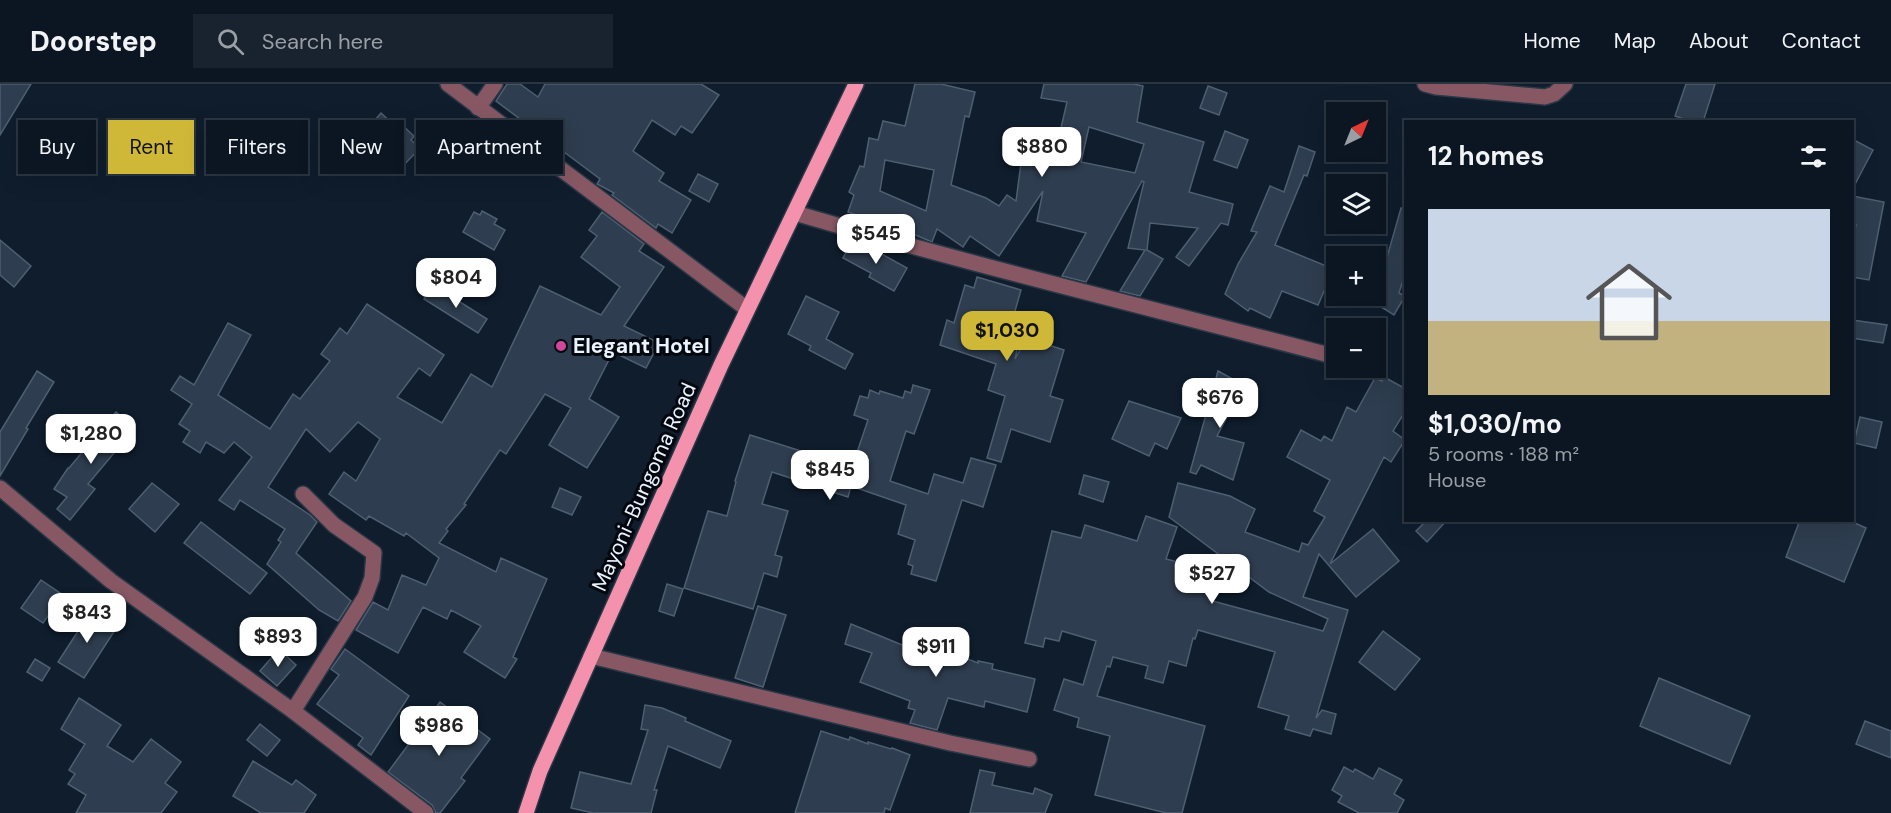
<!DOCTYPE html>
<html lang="en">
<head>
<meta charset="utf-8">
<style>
	:root { --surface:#0b1622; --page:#19232f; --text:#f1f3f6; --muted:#9a9fa5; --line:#2b3540; --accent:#cfb837 }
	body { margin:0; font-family:"DM Sans",sans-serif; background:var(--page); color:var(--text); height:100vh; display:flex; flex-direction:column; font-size:22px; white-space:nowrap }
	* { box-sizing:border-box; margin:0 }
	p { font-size:20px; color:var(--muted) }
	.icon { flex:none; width:33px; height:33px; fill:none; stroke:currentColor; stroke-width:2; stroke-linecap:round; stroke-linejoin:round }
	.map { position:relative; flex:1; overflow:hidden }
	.sheet { position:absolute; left:1404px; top:36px; width:450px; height:402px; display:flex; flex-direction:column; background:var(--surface); border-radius:0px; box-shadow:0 6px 24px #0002,0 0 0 2px var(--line) }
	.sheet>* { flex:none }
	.hud { position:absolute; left:18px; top:36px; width:570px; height:54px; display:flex; gap:12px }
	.needle { width:39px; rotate:43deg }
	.tools { position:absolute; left:1326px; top:18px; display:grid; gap:12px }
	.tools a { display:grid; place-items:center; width:60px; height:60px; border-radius:0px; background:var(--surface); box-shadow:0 6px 24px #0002,0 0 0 2px var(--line); font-size:30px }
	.price { position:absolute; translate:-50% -51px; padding:0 14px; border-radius:12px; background:#fff; color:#222; font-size:20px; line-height:39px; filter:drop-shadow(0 2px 3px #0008) }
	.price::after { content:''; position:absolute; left:50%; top:36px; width:18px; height:14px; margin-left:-9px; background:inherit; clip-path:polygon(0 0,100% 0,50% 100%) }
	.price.active { background:var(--accent); color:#111 }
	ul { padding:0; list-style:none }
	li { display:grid; align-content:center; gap:12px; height:318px; padding:0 24px }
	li+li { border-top:2px solid var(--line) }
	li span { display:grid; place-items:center; height:186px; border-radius:0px; color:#555 }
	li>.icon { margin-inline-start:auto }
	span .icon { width:108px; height:108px; fill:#fffc; stroke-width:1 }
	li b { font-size:26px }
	h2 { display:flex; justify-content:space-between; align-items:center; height:72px; padding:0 24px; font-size:26px }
	.tag { padding:0 21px; border-radius:0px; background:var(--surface); box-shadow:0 6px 24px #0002,0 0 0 2px var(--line); font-size:21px; line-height:54px }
	.tag.active { background:var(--accent); color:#111 }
	header { display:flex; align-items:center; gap:36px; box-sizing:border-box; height:84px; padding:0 30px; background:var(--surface); border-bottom:2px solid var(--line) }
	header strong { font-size:28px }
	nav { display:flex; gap:33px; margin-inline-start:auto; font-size:21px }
	.search { width:420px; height:54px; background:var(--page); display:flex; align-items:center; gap:15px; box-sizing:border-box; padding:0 21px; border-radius:0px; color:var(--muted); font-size:22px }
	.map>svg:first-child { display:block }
	.building { fill:#2e3d4f; stroke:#4e5f72; stroke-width:1.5; fill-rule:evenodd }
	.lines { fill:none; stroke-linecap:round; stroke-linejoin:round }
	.minor-casing { stroke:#293746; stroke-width:18 }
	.primary-casing { stroke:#293746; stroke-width:18 }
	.minor { stroke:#875864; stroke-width:15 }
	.primary { stroke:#f492ad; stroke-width:15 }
	.hotel-dot { fill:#d1479c; stroke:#03070e; stroke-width:2 }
	.labels { text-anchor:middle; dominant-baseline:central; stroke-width:6; stroke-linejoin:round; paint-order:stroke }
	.poi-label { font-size:21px; font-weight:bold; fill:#eaf3ff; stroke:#03070e; text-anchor:start }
	.street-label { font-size:21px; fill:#eaf3ff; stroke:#03070e }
</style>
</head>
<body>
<header>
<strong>Doorstep</strong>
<div class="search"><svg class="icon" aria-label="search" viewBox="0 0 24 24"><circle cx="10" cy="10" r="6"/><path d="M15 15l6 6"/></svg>Search here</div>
<nav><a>Home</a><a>Map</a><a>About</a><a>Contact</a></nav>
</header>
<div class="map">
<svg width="1891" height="729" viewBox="0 0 1891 729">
	<rect width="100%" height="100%" fill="#0f1d2d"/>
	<g class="building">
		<polygon points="0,0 31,0 0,51"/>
		<polygon points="507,0 520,0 538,13 545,0 701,0 719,11 692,49 681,42 675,51 652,36 633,67 664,89 659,97 691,116 672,149 658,140 656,144 612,111 614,109 597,100 600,95 496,17"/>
		<path d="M915 0H941L975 8 969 33 965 32 951 101 986 114 999 122 1007 111 1016 117 1024 56 1057 61 1067 18 1041 14 1044 0H1134L1143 2 1137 38 1204 58 1189 108 1233 120 1228 141 1221 139 1189 182 1176 173 1198 144 1150 139 1147 166 1163 175 1140 212 1120 207 1145 166 1128 164 1144 98 1142 97 1086 198 1062 192 1086 149 1037 137 1043 107 999 172 970 152 963 163 937 145 932 158 901 145V147L848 128 854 111 849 108 860 82 864 83 869 54 878 56 883 37 905 42ZM1089 43 1144 60 1135 89 1081 78ZM885 76 934 86 926 127 880 107Z"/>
		<polygon points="1686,0 1715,0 1703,38 1692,38 1675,32"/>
		<polygon points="1208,2 1227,9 1219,31 1200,24"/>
		<polygon points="381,29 397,44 401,40 414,52 411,56 420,64 401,84 375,60 372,62 361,52"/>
		<polygon points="1225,47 1248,56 1237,84 1214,76"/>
		<polygon points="1852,55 1873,66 1852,106"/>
		<polygon points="1299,62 1315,68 1307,92 1304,91 1275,161 1336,186 1336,210 1325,205 1318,221 1282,207 1270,234 1250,224 1248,227 1225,210 1238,180 1257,148 1251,147 1270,102 1284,108"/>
		<polygon points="698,90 718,100 709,118 689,107"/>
		<polygon points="1852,112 1884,118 1869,196 1852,193 1852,161 1856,141 1852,141"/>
		<polygon points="1401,124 1406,125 1406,187 1399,209 1405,212 1394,231 1370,216 1373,212 1376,212"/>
		<polygon points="482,127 497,135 494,140 505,146 494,166 463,148 474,128 480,131"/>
		<polygon points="602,128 644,160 639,167 664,183 624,242 659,259 646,284 613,268 589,315 619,333 587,384 549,361 571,324 545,310 506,370 500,366 464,420 466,421 446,445 448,447 439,459 496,488 501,474 547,495 513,573 517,575 505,594 464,568 481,542 451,526 447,535 423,523 398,569 356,546 373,518 388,526 402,491 426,501 439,474 406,449 404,452 369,432 366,436 329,410 344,388 356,397 380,355 358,338 330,368 306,345 268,403 310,431 317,438 296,469 351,517 338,537 319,526 267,480 281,458 278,456 285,445 240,416 234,426 219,416 252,373 234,358 224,369 206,358 200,369 183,358 190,347 179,340 192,320 171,306 180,292 194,301 228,239 251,251 218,311 270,345 293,310 300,315 330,277 321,270 340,244 347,250 367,220 444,271 430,292 419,284 397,313 442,339 471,290 492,303 540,202 601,231 620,203 581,173 597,152 589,146"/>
		<polygon points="0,156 31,182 14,203 0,191"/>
		<polygon points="852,156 860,158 907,184 894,207 869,193 871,189 843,174"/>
		<polygon points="977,193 1021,206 1009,248 1020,252 1015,275 1027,254 1064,266 1050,312 1063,316 1050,358 1011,345 1001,378 987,374 1005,312 988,306 996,280 940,261 947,236 954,239 965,201 974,204"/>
		<polygon points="433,201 487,235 478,249 424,215"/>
		<polygon points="806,212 839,228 826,255 853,270 845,285 809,266 811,262 788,250"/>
		<polygon points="1852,236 1887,241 1883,259 1852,254"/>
		<polygon points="37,287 54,298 26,344 28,345 0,392 0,348"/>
		<polygon points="1218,287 1251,305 1240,323 1234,320 1217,352 1244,359 1233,396 1201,381 1196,390 1190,388"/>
		<polygon points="1384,293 1406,305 1406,326 1393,347 1405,356 1391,378 1384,373 1330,480 1373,445 1399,477 1356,513 1319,470 1303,513 1348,526 1316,634 1322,626 1336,630 1331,650 1313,645 1310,652 1285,645 1289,632 1258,623 1275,568 1198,546 1195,555 1193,554 1186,582 1169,577 1163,599 1145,594 1148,582 1113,573 1110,583 1107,582 1097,612 1205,642 1182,729 1166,729 1095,711 1110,652 1077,643 1079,634 1054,626 1064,595 1083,601 1096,557 1062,547 1059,557 1045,554 1043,563 1025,559 1052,447 1081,454 1085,441 1137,457 1146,432 1177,443 1166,475 1216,488 1209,516 1323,547 1328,535 1269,508 1169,433 1178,399 1230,412 1255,425 1245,448 1299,468 1302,459 1308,461 1325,433 1314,427 1330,396 1287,373 1301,346 1321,357 1324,352 1332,357 1347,323 1356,328 1375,294 1382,297"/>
		<polygon points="913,301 930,306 914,350 906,347 890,397 928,410 934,390 963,399 971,374 996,381 983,423 962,416 936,497 911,490 913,482 908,480 915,456 898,450 906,421 851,402 848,413 772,388 762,420 788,427 775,471 782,473 777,493 764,489 753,525 684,504 708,427 727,432 736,398 735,397 750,351 852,383 868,336 854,331 860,312 868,314 870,306 879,310 880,307 903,314 905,307 911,309"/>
		<polygon points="1129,317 1181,334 1167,365 1155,359 1149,372 1112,355"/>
		<polygon points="116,328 135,344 88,400 95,405 70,436 57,425 67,413 54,405 68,384 69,384"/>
		<polygon points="1860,333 1882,338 1876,364 1854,359"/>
		<polygon points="1084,391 1109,398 1103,418 1079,410"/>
		<polygon points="152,399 179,420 155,448 129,425"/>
		<polygon points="560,404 581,413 572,431 552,423"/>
		<polygon points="1427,436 1447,436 1427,458 1416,447"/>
		<polygon points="1800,436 1848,436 1866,444 1844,498 1786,473"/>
		<polygon points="201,438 267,489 250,510 184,459"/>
		<polygon points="41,496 63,511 43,539 21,524"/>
		<polygon points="667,500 683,505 674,532 659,527"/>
		<polygon points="758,522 786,531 763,603 735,594"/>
		<polygon points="91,527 117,543 84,594 58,578"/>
		<polygon points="851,540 934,574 938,564 978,579 978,577 993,580 992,585 1035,595 1027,628 985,617 984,623 948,614 937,646 910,639 915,626 908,624 910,617 860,598 872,569 845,560"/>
		<polygon points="1383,547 1420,575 1395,606 1359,578"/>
		<polygon points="279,565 296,581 277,602 260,587"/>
		<polygon points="345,565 409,612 371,671 358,661 363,654 317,620 339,591 331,585"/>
		<polygon points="35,575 50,584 42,597 27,588"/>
		<polygon points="1659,594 1750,632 1730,680 1640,642"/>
		<polygon points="79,614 121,641 107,662 133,678 151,655 181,678 165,699 177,708 161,729 76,729 86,711 68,700 75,690 69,686 85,660 61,645"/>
		<polygon points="440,618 490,655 461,694 465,697 440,729 436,729 432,721 388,688"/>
		<polygon points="645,621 662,624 686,634 685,637 731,657 720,684 668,662 654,706 657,706 651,729 593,729 571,724 580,688 631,700 648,646 641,645"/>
		<polygon points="1865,637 1891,647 1891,674 1856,660"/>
		<polygon points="260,640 280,656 267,672 247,656"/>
		<polygon points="821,647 849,656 850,653 868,660 868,658 891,665 892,664 910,671 890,726 885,724 884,729 795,729"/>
		<polygon points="253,677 292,701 296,696 316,711 304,729 261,729 233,712"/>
		<polygon points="1344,683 1353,688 1355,685 1373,695 1379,684 1402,696 1394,710 1404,716 1397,729 1359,729 1338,718 1342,712 1332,706"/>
		<polygon points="980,686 995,689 992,701 1033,710 1035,704 1052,711 1045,729 970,729"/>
	</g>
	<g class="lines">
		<g class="minor-casing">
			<g id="minor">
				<polyline points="448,0 747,225"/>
				<polyline points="1425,0 1436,3 1545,13 1554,10 1565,0"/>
				<polyline points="478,24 495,0"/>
				<path d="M795 129C972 181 1151 224 1329 271"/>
				<polyline points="0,404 111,497 293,627 426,729"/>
				<polyline points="591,572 950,659 1029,675"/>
				<polyline points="293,627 365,513 372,494 374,469 334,441 303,410"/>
			</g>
		</g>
		<g class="primary-casing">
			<polyline id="primary" points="526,729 540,687 721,281 856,0"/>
		</g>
		<use href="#minor" class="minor"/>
		<use href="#primary" class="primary"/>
	</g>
	<circle class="hotel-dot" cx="561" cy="262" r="6"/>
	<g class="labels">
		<g class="poi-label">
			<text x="573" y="262">Elegant Hotel</text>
		</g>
		<g class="street-label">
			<text transform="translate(644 403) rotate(-66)">Mayoni-Bungoma Road</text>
		</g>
	</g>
</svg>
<div class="tools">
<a><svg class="needle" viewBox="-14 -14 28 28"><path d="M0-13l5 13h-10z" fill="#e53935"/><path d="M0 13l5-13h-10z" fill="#9a9fa5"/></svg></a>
<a><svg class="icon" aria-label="layers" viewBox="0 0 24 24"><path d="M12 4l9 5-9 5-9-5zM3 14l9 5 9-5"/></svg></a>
<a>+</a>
<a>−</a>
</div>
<b class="price" style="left:1042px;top:94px">$880</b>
<b class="price" style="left:876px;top:181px">$545</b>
<b class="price" style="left:456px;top:225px">$804</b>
<b class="price active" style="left:1007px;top:278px">$1,030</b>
<b class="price" style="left:1220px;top:345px">$676</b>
<b class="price" style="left:91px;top:381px">$1,280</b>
<b class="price" style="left:830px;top:417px">$845</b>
<b class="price" style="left:1212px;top:521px">$527</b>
<b class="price" style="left:87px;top:560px">$843</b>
<b class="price" style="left:278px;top:584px">$893</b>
<b class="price" style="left:936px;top:594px">$911</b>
<b class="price" style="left:439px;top:673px">$986</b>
<div class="hud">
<a class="tag">Buy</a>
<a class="tag active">Rent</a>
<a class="tag">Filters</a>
<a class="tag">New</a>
<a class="tag">Apartment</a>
</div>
<section class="sheet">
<h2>12 homes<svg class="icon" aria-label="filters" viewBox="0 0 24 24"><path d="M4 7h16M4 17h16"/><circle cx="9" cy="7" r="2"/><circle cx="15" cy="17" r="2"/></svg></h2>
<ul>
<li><span style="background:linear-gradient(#c9d6e8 60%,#c2b280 0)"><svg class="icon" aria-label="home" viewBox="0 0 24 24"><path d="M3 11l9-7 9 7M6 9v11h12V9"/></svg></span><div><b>$1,030/mo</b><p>5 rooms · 188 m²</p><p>House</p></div></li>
</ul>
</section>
</div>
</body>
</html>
